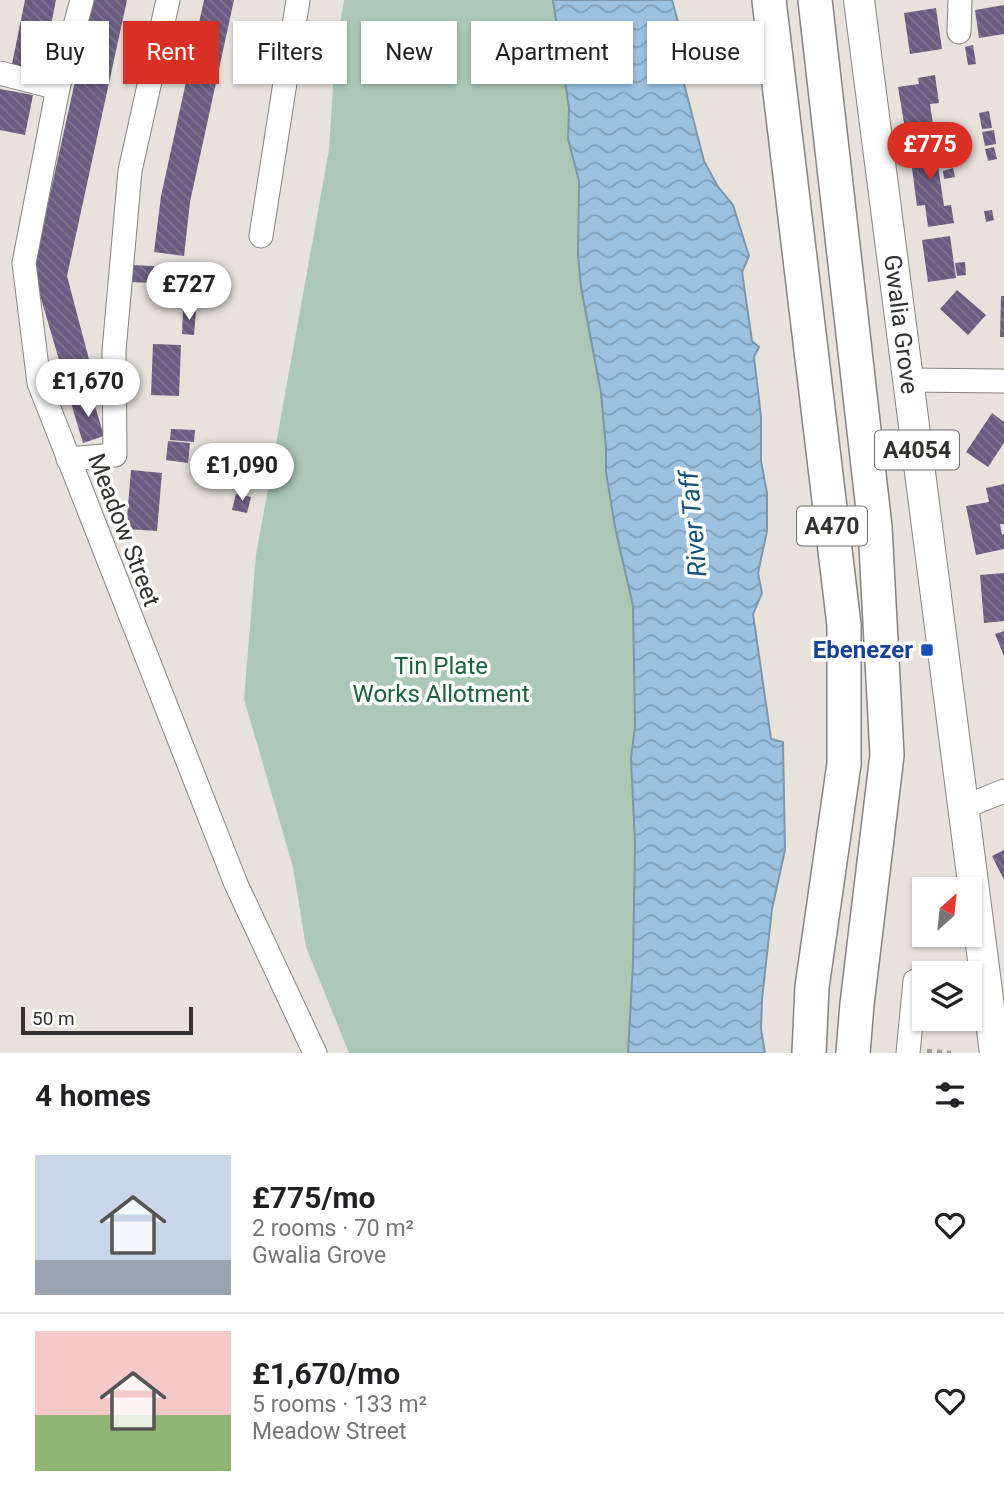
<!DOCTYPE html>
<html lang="en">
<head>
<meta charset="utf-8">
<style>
	:root { --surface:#fff; --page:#f6f6f6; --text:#202124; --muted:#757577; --line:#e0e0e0; --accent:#d93025 }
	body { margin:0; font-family:Roboto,sans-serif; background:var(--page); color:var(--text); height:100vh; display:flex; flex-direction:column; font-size:26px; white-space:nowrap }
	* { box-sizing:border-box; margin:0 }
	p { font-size:23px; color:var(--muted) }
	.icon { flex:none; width:38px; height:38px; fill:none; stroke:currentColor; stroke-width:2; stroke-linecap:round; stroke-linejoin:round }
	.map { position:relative; height:1053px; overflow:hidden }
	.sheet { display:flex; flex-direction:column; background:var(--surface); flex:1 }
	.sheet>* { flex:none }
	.hud { position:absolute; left:21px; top:21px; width:962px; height:63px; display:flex; gap:14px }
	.needle { width:46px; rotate:27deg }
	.controls { position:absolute; left:912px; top:877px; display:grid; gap:14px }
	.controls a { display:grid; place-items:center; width:70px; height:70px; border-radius:0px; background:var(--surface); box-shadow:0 2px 5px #0004; font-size:35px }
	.scale { position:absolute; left:21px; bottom:18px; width:172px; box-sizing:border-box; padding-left:7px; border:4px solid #32312e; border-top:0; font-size:19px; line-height:24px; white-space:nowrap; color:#32312e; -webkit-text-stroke:5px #fff; paint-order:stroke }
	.price { position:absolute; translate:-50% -60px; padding:0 16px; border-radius:24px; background:#fff; color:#222; font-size:23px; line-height:46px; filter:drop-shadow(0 2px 4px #0008) }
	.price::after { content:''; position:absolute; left:50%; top:42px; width:21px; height:16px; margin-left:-10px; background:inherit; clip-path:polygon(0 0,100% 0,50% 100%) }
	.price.current { background:var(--accent); color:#fff }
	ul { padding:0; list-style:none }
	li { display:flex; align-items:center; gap:21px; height:175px; padding:0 35px }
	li+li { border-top:2px solid var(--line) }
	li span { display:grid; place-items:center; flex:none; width:196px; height:140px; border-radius:0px; color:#555 }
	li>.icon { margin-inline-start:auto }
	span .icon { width:84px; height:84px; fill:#fffc; stroke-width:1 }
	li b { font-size:30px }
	h2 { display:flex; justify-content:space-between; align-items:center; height:84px; padding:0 35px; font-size:30px }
	.pill { padding:0 24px; border-radius:0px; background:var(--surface); box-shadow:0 2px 5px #0004; font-size:24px; line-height:63px }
	.pill.current { background:var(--accent); color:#fff }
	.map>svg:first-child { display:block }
	.green { fill:#abc8b6 }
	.water { fill:url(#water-waves); stroke:#7c96ab; stroke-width:2 }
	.building { fill:url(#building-back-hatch) }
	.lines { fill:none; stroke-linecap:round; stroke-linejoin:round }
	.minor-casing { stroke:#87837e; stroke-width:25 }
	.major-casing { stroke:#87837e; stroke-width:32 }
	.highway-casing { stroke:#87837e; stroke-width:36 }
	.path { stroke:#a09d98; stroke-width:4.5; stroke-dasharray:5 5; stroke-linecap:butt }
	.minor { stroke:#fff; stroke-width:23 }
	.major { stroke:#fff; stroke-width:30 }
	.highway { stroke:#fff; stroke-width:33 }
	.transit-dot { fill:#1a4fb4; stroke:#fff; stroke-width:2.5 }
	.labels { text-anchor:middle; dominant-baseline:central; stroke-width:7; stroke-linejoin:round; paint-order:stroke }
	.shield { fill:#fff; stroke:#706f6d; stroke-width:2 }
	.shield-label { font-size:23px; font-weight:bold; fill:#32312e }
	.street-label { font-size:24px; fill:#32312e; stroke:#fff }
	.transit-label { font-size:24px; font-weight:bold; fill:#164399; stroke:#fff; text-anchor:end }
	.park-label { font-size:24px; fill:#1c613f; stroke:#fff }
	.water-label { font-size:26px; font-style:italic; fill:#135279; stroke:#fff }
</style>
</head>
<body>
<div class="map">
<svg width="1004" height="1053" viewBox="0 0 1004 1053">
	<defs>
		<pattern id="water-waves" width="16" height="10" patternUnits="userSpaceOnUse" patternTransform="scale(1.75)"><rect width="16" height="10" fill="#9cc2e0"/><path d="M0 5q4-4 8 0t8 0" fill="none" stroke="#809eb6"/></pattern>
		<pattern id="building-back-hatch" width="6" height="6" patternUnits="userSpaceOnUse" patternTransform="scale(1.75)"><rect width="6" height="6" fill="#6a5c80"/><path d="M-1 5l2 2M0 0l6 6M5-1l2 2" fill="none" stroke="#807590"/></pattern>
	</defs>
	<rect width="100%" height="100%" fill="#e7e2dc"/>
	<polygon class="green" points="344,0 553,0 569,108 568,139 579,181 578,255 581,287 601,393 606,448 606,472 615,527 633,606 635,726 631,758 635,844 633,963 628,1053 349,1053 306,947 293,867 244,699 256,555 329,150 335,55"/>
	<polygon class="water" points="553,0 672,0 686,52 681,72 704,161 718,187 733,205 749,256 742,272 752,341 759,347 754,357 761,417 761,461 767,493 767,531 758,573 762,593 753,614 771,739 783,742 785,850 772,909 762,999 761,1029 765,1053 628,1053 633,963 635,844 631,758 635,726 633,606 615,527 606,472 606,448 601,393 581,287 578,255 579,181 568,139 569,108"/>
	<g class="building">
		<polygon points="25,0 56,0 41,75 11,69"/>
		<polygon points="93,0 127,0 67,276 96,386 69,394 33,271"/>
		<polygon points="204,0 234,0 190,202 184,256 154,252 161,196"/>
		<polygon points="1004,5 1004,34 979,38 975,10"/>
		<polygon points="936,8 942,49 910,54 904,13"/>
		<polygon points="973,45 976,64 968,65 965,47"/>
		<polygon points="935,75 939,103 930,104 933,124 905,129 898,87 919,84 918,78"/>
		<polygon points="0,89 33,95 25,135 0,130"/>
		<polygon points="989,111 992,128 982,129 979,113"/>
		<polygon points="994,130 996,144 985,146 982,132"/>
		<polygon points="942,135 944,150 936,152 944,206 951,205 954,223 928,227 925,205 917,206 911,161 918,160 915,139"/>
		<polygon points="994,147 997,159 988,161 985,149"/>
		<polygon points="953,168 955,177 944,179 943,171"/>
		<polygon points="992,210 994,220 986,222 984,211"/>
		<polygon points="950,236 956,278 928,282 922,240"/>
		<polygon points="965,262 966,275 957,276 955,263"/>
		<polygon points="130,265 154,266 153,283 129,282"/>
		<polygon points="957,290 986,315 968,335 940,309"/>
		<polygon points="1001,296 1004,296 1004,337 1000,337"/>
		<polygon points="183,310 196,311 194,335 182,334"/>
		<polygon points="153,344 181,345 179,396 151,395"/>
		<polygon points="92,396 104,436 83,443 71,403"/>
		<polygon points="992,413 1004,422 1004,443 988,467 966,452"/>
		<polygon points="171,429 195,430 194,442 170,440"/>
		<polygon points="168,441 190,443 188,463 166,460"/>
		<polygon points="131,470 162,473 157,531 126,529"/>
		<polygon points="1004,484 1004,524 1000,524 1002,535 1004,534 1004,549 976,555 966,506 989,502 986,488"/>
		<polygon points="236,494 251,497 247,513 232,510"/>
		<polygon points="1004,573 1004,621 984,623 980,575"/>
		<polygon points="1004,631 1004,656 995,634"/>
		<polygon points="1004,850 1004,880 992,856"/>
	</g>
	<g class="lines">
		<g class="minor-casing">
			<g id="minor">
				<polyline points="82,0 58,88 24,263 39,383 236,884 315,1053"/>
				<polyline points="959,32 960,0"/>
				<polyline points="0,73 58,88"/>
				<polyline points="261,236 298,0"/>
				<polyline points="908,380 1004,381"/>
				<polyline points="68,459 115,455 114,351 130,171 168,0"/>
				<polyline points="964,807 1004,791"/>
				<polyline points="908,1053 915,981"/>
			</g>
		</g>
		<g class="major-casing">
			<g id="major">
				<path id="s1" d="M859 0 995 1053"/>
			</g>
		</g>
		<g class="highway-casing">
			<g id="highway">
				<polyline points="769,0 844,625 844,764 812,987 809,1053"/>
				<polyline points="815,0 875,527 887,755 857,1004 853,1053"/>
			</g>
		</g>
		<polyline class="path" points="927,1051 951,1053"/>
		<use href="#minor" class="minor"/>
		<use href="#major" class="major"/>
		<use href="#highway" class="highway"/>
	</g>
	<rect class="transit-dot" x="920" y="643" width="14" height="14" rx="3.5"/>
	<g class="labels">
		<g class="shield">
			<rect x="875" y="430.5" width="84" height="39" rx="5"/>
			<rect x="797" y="506.5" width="70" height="39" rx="5"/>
		</g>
		<g class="shield-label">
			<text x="917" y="450">A4054</text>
			<text x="832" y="526">A470</text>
		</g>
		<g class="street-label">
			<text stroke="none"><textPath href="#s1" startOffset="327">Gwalia Grove</textPath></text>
			<text transform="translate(124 530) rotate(69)">Meadow Street</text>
		</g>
		<g class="transit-label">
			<text x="913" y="650">Ebenezer</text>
		</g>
		<g class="park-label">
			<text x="441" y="666">Tin Plate<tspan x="441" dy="28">Works Allotment</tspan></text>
		</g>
		<g class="water-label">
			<text transform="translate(693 524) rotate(-95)">River Taff</text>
		</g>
	</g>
</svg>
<div class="controls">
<a><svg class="needle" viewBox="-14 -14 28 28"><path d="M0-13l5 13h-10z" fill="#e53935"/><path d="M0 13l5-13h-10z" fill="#757577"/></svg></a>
<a><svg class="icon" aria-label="layers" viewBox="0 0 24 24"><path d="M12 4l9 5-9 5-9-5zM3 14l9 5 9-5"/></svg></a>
</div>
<div class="scale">50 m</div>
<b class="price current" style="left:930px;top:182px">£775</b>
<b class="price" style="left:189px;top:322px">£727</b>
<b class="price" style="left:88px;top:419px">£1,670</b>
<b class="price" style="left:242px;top:503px">£1,090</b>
<div class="hud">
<a class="pill">Buy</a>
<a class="pill current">Rent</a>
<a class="pill">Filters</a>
<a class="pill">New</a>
<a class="pill">Apartment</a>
<a class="pill">House</a>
</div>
</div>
<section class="sheet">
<h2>4 homes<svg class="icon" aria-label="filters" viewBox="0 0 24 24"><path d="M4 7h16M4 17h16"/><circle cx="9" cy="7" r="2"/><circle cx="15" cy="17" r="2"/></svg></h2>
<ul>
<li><span style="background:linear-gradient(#c9d6e8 75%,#9aa5b1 0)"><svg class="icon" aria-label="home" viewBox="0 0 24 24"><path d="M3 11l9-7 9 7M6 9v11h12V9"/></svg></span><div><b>£775/mo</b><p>2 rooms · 70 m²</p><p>Gwalia Grove</p></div><svg class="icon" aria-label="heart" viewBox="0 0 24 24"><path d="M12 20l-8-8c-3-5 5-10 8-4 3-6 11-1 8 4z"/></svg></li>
<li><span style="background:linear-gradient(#f6c9c9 60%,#8fb573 0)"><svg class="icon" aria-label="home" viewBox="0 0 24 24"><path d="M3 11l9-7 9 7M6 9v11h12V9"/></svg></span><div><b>£1,670/mo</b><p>5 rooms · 133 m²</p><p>Meadow Street</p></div><svg class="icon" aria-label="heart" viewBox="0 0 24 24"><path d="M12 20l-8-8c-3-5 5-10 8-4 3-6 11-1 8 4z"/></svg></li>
</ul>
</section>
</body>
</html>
